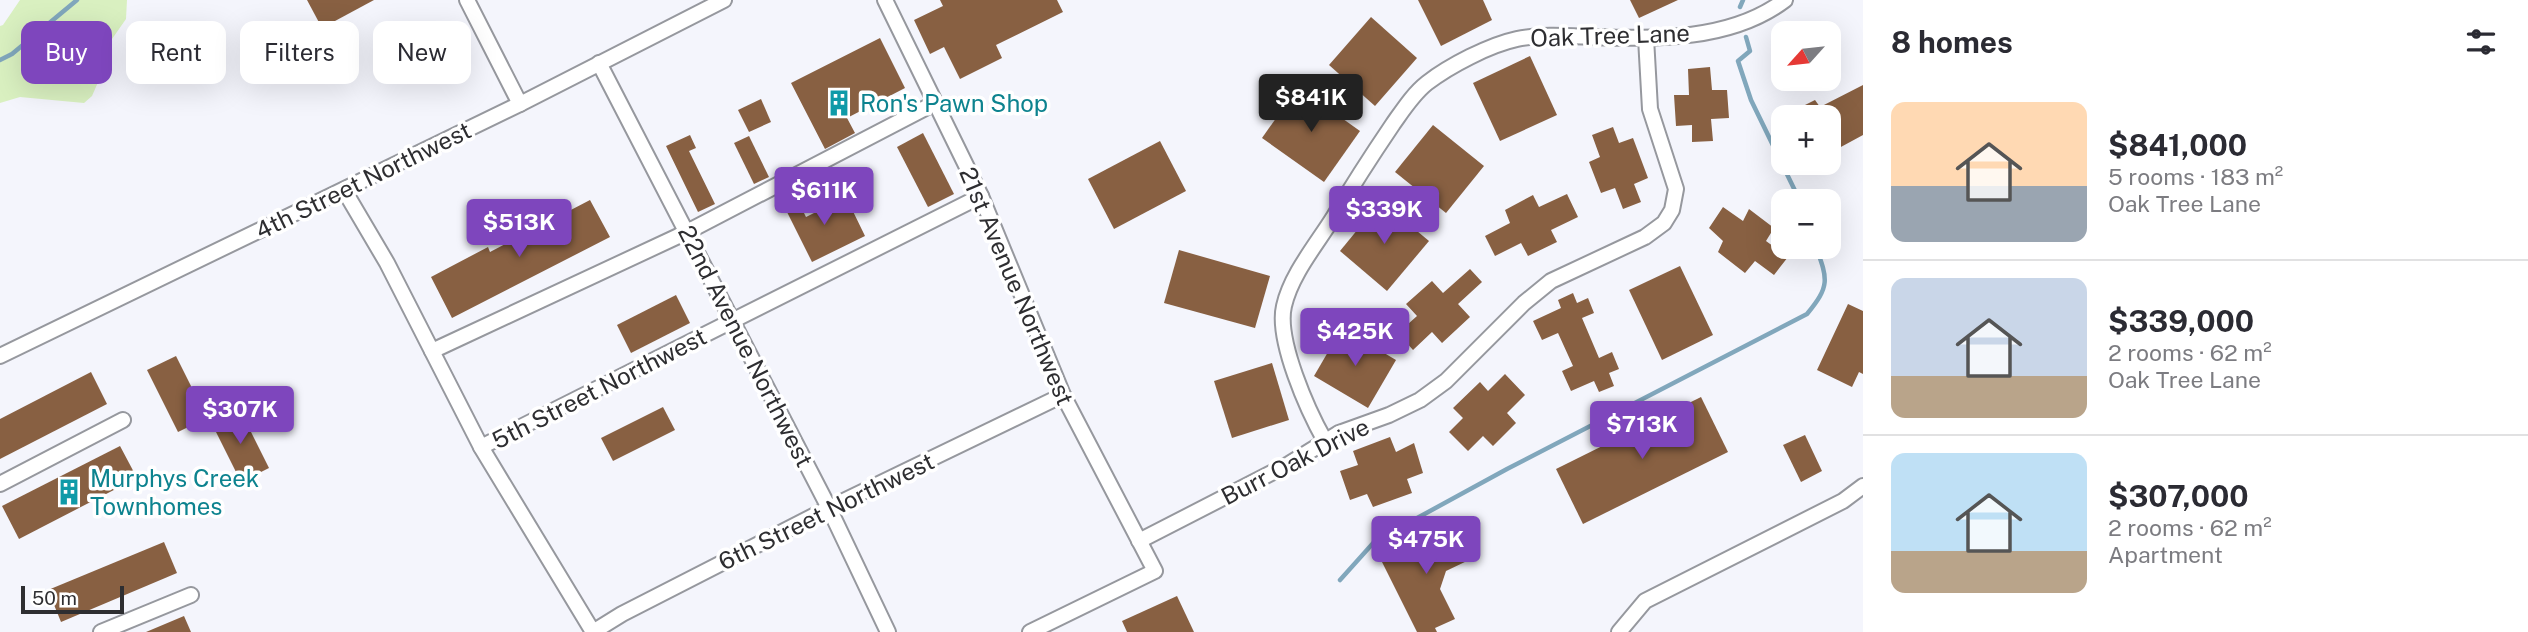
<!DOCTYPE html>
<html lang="en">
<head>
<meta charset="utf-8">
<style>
	:root { --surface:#fff; --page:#f2f2f3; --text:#2b2b33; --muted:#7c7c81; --line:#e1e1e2; --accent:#7e46bd }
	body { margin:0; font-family:"Public Sans",sans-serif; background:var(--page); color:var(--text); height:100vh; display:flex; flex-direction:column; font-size:26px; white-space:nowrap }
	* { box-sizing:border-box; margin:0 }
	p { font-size:23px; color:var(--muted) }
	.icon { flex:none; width:38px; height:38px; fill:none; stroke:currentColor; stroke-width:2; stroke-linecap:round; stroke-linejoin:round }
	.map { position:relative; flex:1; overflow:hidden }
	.panel { display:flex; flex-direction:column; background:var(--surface); width:665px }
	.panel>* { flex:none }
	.guide { position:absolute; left:21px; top:21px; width:665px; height:63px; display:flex; gap:14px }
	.needle { width:46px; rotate:243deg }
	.buttons { position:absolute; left:1771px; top:21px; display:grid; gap:14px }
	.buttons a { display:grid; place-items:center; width:70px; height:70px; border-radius:14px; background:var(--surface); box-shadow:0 7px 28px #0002; font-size:35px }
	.scale { position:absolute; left:21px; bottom:18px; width:103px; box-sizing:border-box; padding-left:7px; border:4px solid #2e2e31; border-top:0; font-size:19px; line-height:24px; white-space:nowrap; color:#2e2e31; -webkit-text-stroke:5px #fff; paint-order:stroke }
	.price { position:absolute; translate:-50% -60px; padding:0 16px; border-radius:7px; background:var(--accent); color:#fff; font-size:23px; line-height:46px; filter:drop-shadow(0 2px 4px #0008) }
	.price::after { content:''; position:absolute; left:50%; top:42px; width:21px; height:16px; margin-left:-10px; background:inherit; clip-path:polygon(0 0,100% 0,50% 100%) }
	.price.current { background:#222; color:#fff }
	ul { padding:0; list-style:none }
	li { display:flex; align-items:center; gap:21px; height:175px; padding:0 28px }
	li+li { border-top:2px solid var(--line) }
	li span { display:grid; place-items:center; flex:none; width:196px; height:140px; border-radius:14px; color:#555 }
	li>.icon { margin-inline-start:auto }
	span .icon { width:84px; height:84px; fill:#fffc; stroke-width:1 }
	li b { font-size:30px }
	h2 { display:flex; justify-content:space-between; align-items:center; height:84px; padding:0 28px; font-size:30px }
	.pill { padding:0 24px; border-radius:14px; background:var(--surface); box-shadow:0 7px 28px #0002; font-size:24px; line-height:63px }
	.pill.current { background:var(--accent); color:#fff }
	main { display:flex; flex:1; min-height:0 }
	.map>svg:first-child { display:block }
	.green { fill:#d9f0c0 }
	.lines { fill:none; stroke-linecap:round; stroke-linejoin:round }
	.stream { stroke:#81a7bc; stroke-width:4.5 }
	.building { fill:#886042 }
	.minor-casing { stroke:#96989e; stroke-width:18 }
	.minor { stroke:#fff; stroke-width:14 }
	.labels { text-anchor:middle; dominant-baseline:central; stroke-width:7; stroke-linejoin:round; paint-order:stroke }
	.street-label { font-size:24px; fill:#2e2e31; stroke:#fff }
	.culture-label { font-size:24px; fill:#0d838f; stroke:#fff; text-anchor:start }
</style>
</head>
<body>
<main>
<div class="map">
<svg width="1863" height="632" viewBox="0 0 1863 632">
	<rect width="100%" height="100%" fill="#f4f5fc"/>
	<polygon class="green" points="20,0 127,0 126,19 105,49 102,73 92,96 84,103 20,97 0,103 0,26 3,25"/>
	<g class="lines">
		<g class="stream">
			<polyline points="1740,7 1743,0"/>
			<polyline points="1746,37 1750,51 1738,61 1751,100 1800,201"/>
			<polyline points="0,60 12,54 77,0"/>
			<path d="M1340 580 1375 541 1507 469 1807 314C1830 286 1828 280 1816 247"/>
		</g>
	</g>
	<g class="building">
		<polygon points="307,0 374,0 322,28"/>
		<polygon points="940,0 1057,0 1063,12 996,45 1002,58 960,79 944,47 930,54 914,20 943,6"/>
		<polygon points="1418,0 1483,0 1492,20 1441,46"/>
		<polygon points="1630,0 1678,0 1639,18"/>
		<polygon points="1371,17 1417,58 1375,106 1329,65"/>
		<polygon points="880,38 905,88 847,118 855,133 825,149 791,83"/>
		<polygon points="1530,56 1557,115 1500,141 1473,83"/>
		<polygon points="1710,67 1712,90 1727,90 1729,118 1711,119 1713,141 1692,142 1692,125 1676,126 1674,95 1689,95 1688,69"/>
		<polygon points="1863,85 1863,135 1839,148 1829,128 1829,117 1781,117 1815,100 1820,107"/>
		<polygon points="1298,87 1360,131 1324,182 1262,138"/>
		<polygon points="761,99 771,122 749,132 738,110"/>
		<polygon points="1433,125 1484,166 1446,213 1395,172"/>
		<polygon points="1613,127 1619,143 1633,138 1648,178 1634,184 1641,202 1623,209 1615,188 1601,193 1589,162 1600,157 1592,135"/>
		<polygon points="923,133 954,194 928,207 897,147"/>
		<polygon points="690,135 696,148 689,151 715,204 698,212 666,146"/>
		<polygon points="749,136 769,177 754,184 734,143"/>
		<polygon points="1160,141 1186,191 1114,229 1088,179"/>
		<polygon points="794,193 806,217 846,197 865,236 812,262 781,200"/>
		<polygon points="1567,194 1578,217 1551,230 1557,242 1528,256 1521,243 1495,256 1485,236 1510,223 1505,210 1533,195 1539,207"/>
		<polygon points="590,200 610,237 452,318 431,277 488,247 490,252"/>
		<polygon points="1381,201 1429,241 1387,291 1340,251"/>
		<polygon points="1723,207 1743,221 1749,209 1774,228 1766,241 1788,257 1774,275 1755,261 1745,273 1718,252 1723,241 1709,228"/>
		<polygon points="1179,250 1270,276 1255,328 1164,303"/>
		<polygon points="1680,266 1713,335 1662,360 1629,290"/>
		<polygon points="1470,269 1482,282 1458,304 1470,317 1442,343 1432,332 1413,350 1398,333 1417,316 1406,304 1432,281 1443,293"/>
		<polygon points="1573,293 1577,303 1588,298 1594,313 1582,318 1599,358 1612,352 1619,369 1609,373 1614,386 1599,392 1594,381 1571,391 1562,371 1573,366 1558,333 1542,340 1533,321 1561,308 1558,300"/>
		<polygon points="676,295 690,323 631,353 617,325"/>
		<polygon points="1848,304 1863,311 1863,374 1859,372 1852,387 1817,370"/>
		<polygon points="1342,328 1396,360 1368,408 1314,376"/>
		<polygon points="176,356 207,418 178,432 147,370"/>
		<polygon points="1272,363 1289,420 1232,438 1214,381"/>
		<polygon points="91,372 107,404 0,459 0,419"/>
		<polygon points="1505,374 1525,395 1507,413 1516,423 1493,446 1483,436 1468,451 1449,432 1463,418 1453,408 1480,382 1488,391"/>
		<polygon points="1701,397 1728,452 1583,524 1556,469"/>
		<polygon points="663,407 675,430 613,461 601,438"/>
		<polygon points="240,410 269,468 241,482 212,424"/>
		<polygon points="1805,435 1822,471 1801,482 1783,445"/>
		<polygon points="1390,437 1396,452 1414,443 1423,473 1407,479 1412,493 1373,507 1367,494 1350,500 1340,471 1358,465 1353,451"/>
		<polygon points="120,446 137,478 19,539 2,506"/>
		<polygon points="1451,523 1469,560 1446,571 1440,589 1455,619 1435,628 1437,632 1417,632 1380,558"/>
		<polygon points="164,542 177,573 61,622 48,590"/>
		<polygon points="1177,596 1194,632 1127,632 1122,621"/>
		<polygon points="184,616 191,632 146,632"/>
	</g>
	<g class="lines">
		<g class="minor-casing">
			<g id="minor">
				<polyline points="467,0 520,104"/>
				<polyline points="885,0 981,196 1063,395 1155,571 1030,632"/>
				<polyline points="599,63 829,508 888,632"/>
				<polyline points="344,190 387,263 481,447 593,632 622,614 829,508 1063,395"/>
				<polyline points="432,351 687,232 935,103"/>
				<polyline points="0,356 520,104 724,0"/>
				<path d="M1325 441C1308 411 1276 340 1284 306 1291 275 1316 245 1333 218 1352 186 1372 155 1393 124 1403 110 1413 94 1427 83 1449 66 1489 45 1517 39 1541 34 1567 36 1591 37 1656 39 1731 41 1785 0"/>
				<polyline points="481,447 981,196"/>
				<polyline points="0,484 123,420"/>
				<polyline points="1139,541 1289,464 1339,433 1389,415 1420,400 1446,381 1524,303 1551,281 1645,237 1664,223 1672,210 1676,189 1650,109 1646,38"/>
				<polyline points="101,632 191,595"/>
				<polyline points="1619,632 1645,601 1843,501 1863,486"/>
			</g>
		</g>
		<use href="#minor" class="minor"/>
	</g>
	<defs>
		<g id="building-bare" transform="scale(2.1)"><path d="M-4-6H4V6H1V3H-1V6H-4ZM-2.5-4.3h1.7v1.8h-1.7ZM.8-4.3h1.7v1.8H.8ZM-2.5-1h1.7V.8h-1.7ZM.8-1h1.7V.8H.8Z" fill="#0f9aa8" stroke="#fff" stroke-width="2.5" paint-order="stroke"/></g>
	</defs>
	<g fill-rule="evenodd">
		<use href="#building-bare" x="839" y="103"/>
		<use href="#building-bare" x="69" y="492"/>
	</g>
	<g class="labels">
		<g class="street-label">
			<text transform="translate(1610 35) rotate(-2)">Oak Tree Lane</text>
			<text transform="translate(363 180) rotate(-26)">4th Street Northwest</text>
			<text transform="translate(1017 286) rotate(67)">21st Avenue Northwest</text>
			<text transform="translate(746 346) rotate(63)">22nd Avenue Northwest</text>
			<text transform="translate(599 388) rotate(-27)">5th Street Northwest</text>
			<text transform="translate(1295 461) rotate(-27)">Burr Oak Drive</text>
			<text transform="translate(826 511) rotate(-26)">6th Street Northwest</text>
		</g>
		<g class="culture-label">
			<text x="860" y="103">Ron's Pawn Shop</text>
			<text x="90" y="478">Murphys Creek<tspan x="90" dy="28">Townhomes</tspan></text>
		</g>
	</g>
</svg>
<div class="buttons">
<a><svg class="needle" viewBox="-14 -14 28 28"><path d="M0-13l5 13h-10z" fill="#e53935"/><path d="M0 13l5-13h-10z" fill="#7c7c81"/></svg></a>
<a>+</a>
<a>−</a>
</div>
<div class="scale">50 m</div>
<b class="price current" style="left:1311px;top:134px">$841K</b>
<b class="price" style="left:824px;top:227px">$611K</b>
<b class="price" style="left:1384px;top:246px">$339K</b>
<b class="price" style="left:519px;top:259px">$513K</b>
<b class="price" style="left:1355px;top:368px">$425K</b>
<b class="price" style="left:240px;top:446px">$307K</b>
<b class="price" style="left:1642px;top:461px">$713K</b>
<b class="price" style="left:1426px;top:576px">$475K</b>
<div class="guide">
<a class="pill current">Buy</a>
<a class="pill">Rent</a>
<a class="pill">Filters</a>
<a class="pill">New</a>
</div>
</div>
<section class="panel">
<h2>8 homes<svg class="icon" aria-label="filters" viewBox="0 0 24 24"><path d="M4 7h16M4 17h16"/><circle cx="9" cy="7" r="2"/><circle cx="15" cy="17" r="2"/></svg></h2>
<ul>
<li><span style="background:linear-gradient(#ffd9b3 60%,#9aa5b1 0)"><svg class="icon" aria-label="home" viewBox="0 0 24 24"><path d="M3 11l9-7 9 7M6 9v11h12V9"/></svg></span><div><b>$841,000</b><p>5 rooms · 183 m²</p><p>Oak Tree Lane</p></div></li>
<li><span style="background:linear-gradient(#c9d6e8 70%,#b9a48a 0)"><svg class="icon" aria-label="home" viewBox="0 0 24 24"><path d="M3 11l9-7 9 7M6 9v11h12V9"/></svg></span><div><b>$339,000</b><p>2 rooms · 62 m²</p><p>Oak Tree Lane</p></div></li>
<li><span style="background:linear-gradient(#bfe0f5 70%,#b9a48a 0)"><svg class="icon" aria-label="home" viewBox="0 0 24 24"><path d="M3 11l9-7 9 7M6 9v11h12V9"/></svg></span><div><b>$307,000</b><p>2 rooms · 62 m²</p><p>Apartment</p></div></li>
</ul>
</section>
</main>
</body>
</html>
